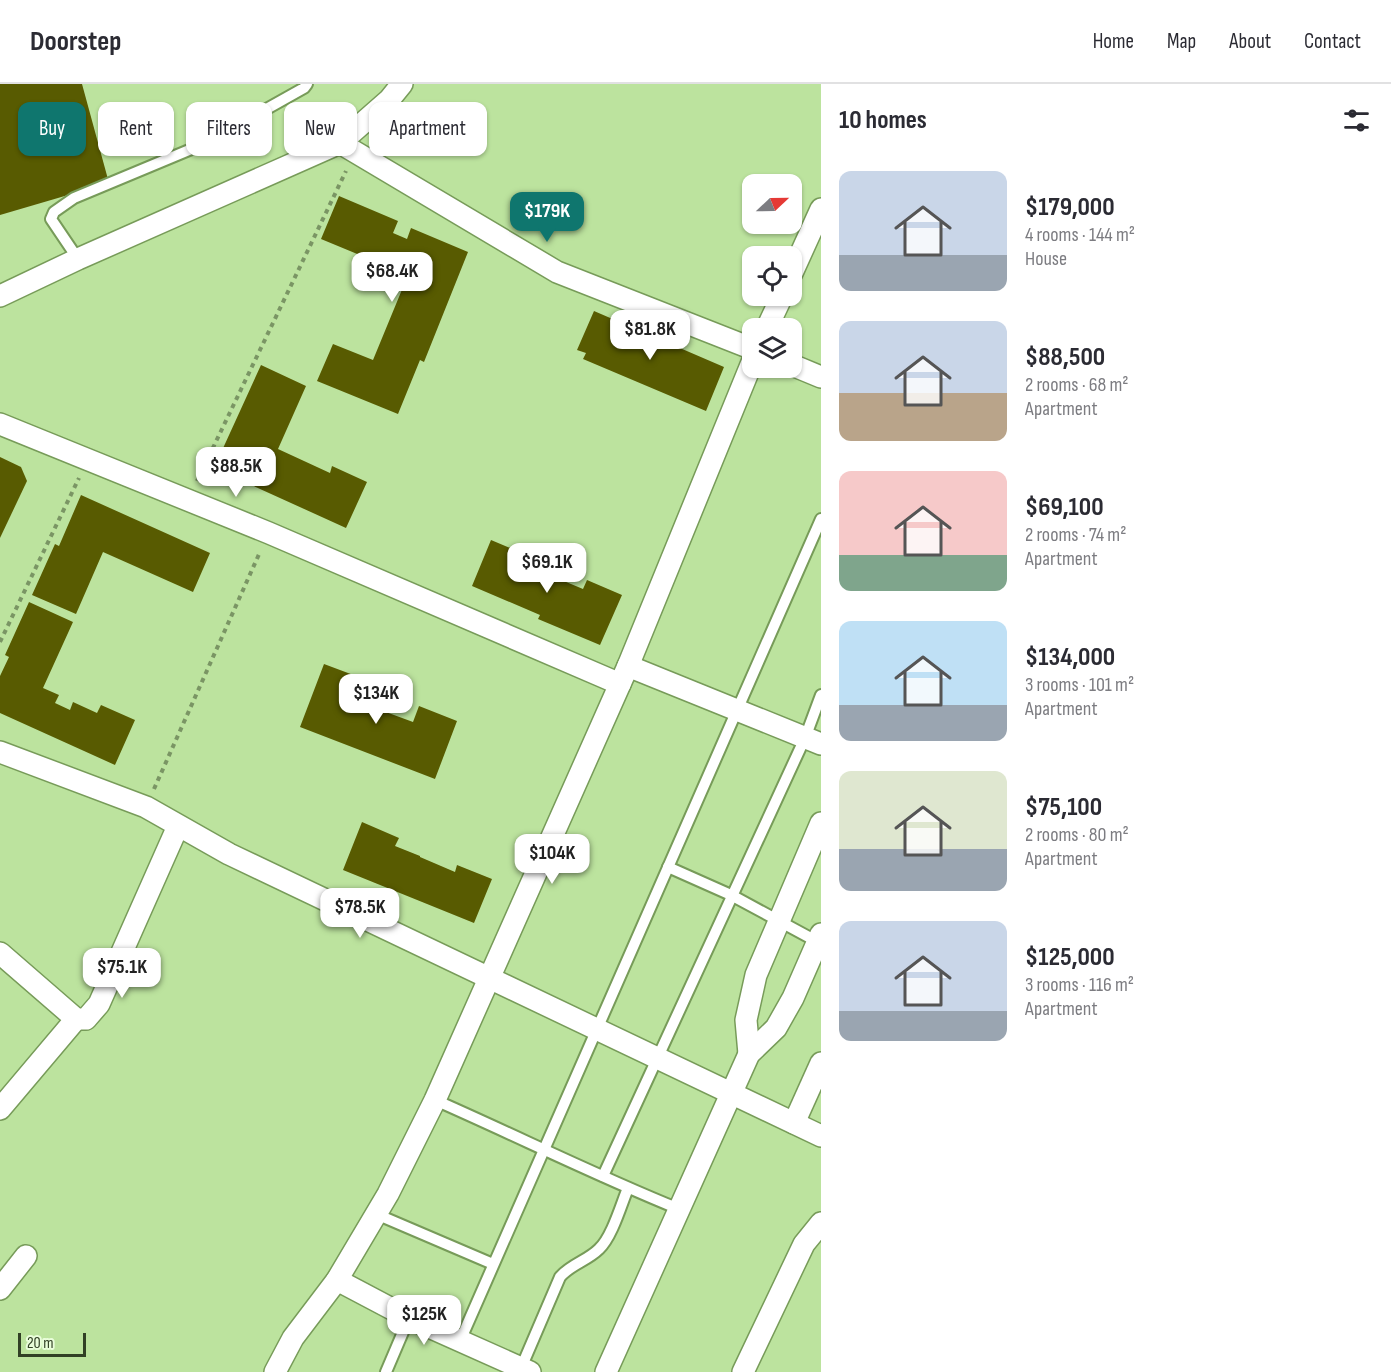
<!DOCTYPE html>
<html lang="en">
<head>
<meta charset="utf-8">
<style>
	:root { --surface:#fff; --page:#f2f2f3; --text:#2b2b33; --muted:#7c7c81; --line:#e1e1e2; --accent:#0f766e }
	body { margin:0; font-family:"Sofia Sans Condensed",sans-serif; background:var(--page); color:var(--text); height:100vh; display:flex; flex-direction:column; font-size:22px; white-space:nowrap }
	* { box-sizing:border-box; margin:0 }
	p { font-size:20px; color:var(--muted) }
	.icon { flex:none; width:33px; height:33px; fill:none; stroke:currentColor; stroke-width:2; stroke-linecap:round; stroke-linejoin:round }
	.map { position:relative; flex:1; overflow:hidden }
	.drawer { display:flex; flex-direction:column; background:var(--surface); width:570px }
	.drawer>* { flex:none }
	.banner { position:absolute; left:18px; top:18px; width:570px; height:54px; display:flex; gap:12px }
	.needle { width:39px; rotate:68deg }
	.tools { position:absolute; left:742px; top:90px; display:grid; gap:12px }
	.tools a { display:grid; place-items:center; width:60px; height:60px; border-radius:12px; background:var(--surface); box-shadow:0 2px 4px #0004; font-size:30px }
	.scale { position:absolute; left:18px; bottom:15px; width:68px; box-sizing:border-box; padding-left:6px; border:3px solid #314025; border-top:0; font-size:16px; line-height:21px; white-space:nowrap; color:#314025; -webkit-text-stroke:4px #e9fdda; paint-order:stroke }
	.price { position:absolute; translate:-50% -51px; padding:0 14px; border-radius:12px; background:#fff; color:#222; font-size:20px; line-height:39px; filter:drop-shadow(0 2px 3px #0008) }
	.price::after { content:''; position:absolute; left:50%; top:36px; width:18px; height:14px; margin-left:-9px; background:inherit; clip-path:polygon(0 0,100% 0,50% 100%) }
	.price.selected { background:var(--accent); color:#fff }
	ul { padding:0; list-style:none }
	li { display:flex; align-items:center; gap:18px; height:150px; padding:0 18px }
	li span { display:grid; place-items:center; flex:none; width:168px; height:120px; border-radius:12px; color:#555 }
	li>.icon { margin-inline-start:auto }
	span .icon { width:72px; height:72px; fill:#fffc; stroke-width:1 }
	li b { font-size:26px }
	h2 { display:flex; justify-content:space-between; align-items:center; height:72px; padding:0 18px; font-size:26px }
	.chip { padding:0 21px; border-radius:12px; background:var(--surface); box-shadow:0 2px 4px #0004; font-size:21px; line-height:54px }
	.chip.selected { background:var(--accent); color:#fff }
	header { display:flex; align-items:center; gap:36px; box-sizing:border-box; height:84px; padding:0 30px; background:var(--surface); border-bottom:2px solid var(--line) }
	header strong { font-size:28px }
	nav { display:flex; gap:33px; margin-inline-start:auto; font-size:21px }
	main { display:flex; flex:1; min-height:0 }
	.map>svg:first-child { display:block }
	.building { fill:#585b01 }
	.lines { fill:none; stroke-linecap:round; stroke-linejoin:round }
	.lane-casing { stroke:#779b59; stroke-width:14 }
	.street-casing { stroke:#779b59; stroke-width:24 }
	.path { stroke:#7a9564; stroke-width:4; stroke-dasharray:4.5 4.5; stroke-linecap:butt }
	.lane { stroke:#fff; stroke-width:10 }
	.street { stroke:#fff; stroke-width:21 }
</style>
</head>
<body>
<header>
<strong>Doorstep</strong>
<nav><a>Home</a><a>Map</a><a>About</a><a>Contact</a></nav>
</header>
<main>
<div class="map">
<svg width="821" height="1288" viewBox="0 0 821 1288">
	<rect width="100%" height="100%" fill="#bce39e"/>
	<g class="building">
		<polygon points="0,0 82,0 109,99 0,131"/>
		<polygon points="339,112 398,137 393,149 407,155 411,144 468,168 424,278 420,276 398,330 317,297 333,260 373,276 408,191 321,155"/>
		<polygon points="594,227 724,283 706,327 583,275 586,269 577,266"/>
		<polygon points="261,281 306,302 278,365 330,389 332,382 367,398 346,444 214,384"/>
		<polygon points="0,373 21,383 27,397 0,454"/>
		<polygon points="81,411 210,469 193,508 103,468 76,530 32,511 55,460 59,462"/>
		<polygon points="491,456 527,471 523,480 583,505 587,496 622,511 600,561 538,535 540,531 472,502"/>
		<polygon points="29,518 73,538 43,604 59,611 55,619 70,626 73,618 97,629 101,621 135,636 115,681 0,629 0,592 9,573 5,571"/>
		<polygon points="324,580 364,595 356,617 413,638 419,622 457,637 435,695 300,643"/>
		<polygon points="362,738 399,754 395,762 420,772 420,773 455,788 457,781 492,795 474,839 343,786"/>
	</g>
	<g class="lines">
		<g class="lane-casing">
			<g id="lane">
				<polyline points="78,175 51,135 54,128 74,114 206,59 304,4 307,0"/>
				<polyline points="668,783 731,811 818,858"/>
				<path d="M435 1016C517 1052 597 1092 679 1125"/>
				<polyline points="603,1092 805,654 821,611"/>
				<polyline points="376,1130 493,1180"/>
				<polyline points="460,1257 821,435"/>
				<path d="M521 1284 560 1193C571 1180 587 1177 599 1165 612 1153 621 1121 628 1104"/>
				<polyline points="386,1288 409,1234"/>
			</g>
		</g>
		<g class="street-casing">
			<g id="street">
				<polyline points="340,59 557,188 753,265"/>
				<polyline points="792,189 821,125"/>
				<polyline points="0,212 78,175 340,59 389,16 402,0"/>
				<polyline points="767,244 782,212"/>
				<polyline points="792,281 821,293"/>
				<polyline points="0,340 269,449 620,600"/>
				<polyline points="628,582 821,660"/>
				<polyline points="0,668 146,723 229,770 821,1052"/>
				<polyline points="0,869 76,935 86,935 99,920 178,742"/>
				<polyline points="749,970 746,936 756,891 821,739"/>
				<polyline points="0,1025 76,935"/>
				<polyline points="794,1039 821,979"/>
				<polyline points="337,1196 409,1234 530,1288"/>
				<polyline points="0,1205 26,1172"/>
				<polyline points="275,1288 293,1254 337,1196 388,1110 435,1016 628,582 753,276"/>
				<polyline points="606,1288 749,970 776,944 793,914 821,850"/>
				<polyline points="743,1288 804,1160 821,1139"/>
			</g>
		</g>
		<g class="path">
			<polyline points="197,397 346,87"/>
			<polyline points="0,558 79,394"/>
			<polyline points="154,705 260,468"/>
		</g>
		<use href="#lane" class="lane"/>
		<use href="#street" class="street"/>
	</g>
</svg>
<div class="tools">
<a><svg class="needle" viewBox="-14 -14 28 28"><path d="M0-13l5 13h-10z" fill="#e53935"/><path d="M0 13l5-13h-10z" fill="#7c7c81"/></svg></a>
<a><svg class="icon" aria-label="locate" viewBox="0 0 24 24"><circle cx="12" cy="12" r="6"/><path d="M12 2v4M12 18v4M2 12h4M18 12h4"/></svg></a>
<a><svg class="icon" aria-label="layers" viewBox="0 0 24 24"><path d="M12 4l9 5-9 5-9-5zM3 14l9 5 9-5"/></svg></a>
</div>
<div class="scale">20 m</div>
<b class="price selected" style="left:547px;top:159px">$179K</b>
<b class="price" style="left:392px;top:219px">$68.4K</b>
<b class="price" style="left:650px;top:277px">$81.8K</b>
<b class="price" style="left:236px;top:414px">$88.5K</b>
<b class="price" style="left:547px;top:510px">$69.1K</b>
<b class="price" style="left:376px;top:641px">$134K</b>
<b class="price" style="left:552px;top:801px">$104K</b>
<b class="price" style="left:360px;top:855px">$78.5K</b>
<b class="price" style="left:122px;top:915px">$75.1K</b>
<b class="price" style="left:424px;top:1262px">$125K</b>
<div class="banner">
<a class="chip selected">Buy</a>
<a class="chip">Rent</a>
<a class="chip">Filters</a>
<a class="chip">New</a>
<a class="chip">Apartment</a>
</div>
</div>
<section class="drawer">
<h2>10 homes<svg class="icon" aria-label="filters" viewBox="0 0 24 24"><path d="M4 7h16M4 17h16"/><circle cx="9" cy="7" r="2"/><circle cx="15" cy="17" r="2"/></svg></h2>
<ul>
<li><span style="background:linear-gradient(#c9d6e8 70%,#9aa5b1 0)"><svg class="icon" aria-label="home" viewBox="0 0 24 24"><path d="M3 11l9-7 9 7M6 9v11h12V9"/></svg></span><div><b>$179,000</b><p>4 rooms · 144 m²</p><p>House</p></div></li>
<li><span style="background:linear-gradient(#c9d6e8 60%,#b9a48a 0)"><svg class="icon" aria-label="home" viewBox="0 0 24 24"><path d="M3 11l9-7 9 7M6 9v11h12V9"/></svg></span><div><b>$88,500</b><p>2 rooms · 68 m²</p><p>Apartment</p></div></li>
<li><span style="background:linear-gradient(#f6c9c9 70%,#7fa58c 0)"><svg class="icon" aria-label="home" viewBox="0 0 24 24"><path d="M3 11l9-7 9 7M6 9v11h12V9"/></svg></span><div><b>$69,100</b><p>2 rooms · 74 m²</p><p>Apartment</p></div></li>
<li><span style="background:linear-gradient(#bfe0f5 70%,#9aa5b1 0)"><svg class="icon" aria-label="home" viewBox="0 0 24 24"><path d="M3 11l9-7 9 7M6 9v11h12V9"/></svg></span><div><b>$134,000</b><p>3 rooms · 101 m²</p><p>Apartment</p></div></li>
<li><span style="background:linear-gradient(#dfe7d0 65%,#9aa5b1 0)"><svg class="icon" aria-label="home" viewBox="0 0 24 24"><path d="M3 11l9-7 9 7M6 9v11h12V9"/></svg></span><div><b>$75,100</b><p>2 rooms · 80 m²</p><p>Apartment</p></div></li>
<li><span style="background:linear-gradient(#c9d6e8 75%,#9aa5b1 0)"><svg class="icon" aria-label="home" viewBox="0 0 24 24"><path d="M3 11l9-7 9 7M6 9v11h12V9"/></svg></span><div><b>$125,000</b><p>3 rooms · 116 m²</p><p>Apartment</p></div></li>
</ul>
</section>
</main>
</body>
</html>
